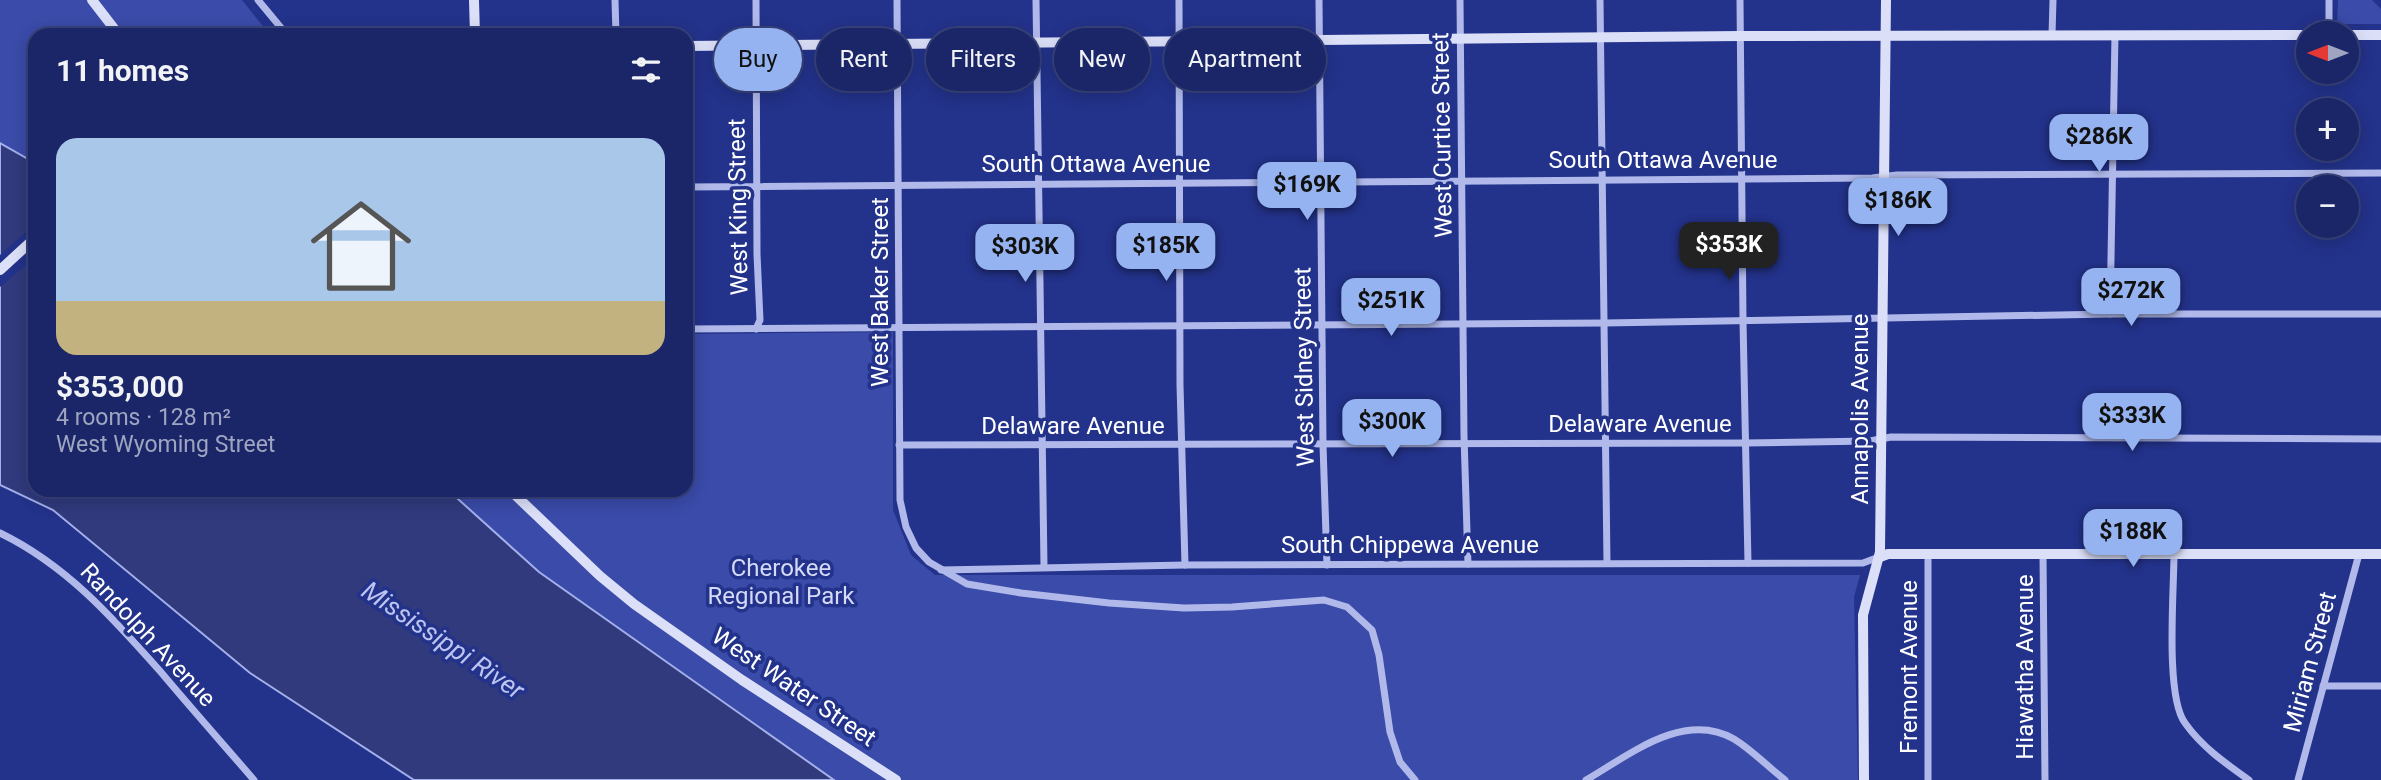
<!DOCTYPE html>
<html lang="en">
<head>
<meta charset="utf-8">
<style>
	:root { --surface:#1a2668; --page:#232e6e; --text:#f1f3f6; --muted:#9fa5c0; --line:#38437c; --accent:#95b2f1 }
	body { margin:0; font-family:Roboto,sans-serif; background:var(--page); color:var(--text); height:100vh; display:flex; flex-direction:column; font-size:26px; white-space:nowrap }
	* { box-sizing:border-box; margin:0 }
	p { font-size:23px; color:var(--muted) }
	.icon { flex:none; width:38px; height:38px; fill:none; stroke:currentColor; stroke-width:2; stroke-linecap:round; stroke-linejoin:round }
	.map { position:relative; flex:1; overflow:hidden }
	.sheet { position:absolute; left:28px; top:28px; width:665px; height:469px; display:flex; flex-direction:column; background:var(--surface); border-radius:21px; box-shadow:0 4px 18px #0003,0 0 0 2px var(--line) }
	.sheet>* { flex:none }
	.guide { position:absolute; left:714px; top:28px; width:665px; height:63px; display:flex; gap:14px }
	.needle { width:46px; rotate:270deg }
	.controls { position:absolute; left:2296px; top:21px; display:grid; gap:14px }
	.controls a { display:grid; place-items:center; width:63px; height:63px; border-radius:50%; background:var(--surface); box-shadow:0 4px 18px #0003,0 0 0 2px var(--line); font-size:35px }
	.price { position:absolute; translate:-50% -60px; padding:0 16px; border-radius:14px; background:var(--accent); color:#111; font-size:23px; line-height:46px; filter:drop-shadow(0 2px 4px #0008) }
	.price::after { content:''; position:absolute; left:50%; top:42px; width:21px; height:16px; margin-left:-10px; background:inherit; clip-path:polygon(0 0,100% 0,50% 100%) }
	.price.active { background:#222; color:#fff }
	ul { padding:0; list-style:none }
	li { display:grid; align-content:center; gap:14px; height:371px; padding:0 28px }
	li span { display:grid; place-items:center; height:217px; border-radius:21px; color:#555 }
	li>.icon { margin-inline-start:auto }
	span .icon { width:126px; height:126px; fill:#fffc; stroke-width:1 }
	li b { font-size:30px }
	h2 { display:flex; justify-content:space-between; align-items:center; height:84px; padding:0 28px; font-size:30px }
	.chip { padding:0 24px; border-radius:32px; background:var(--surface); box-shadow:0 4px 18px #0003,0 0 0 2px var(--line); font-size:24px; line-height:63px }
	.chip.active { background:var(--accent); color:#111 }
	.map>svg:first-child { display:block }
	.green { fill:#3a4ba9 }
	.water { fill:#303a7d; stroke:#a4b0eb; stroke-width:2 }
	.pier { fill:#23328a }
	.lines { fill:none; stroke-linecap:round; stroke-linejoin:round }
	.street { stroke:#b0b9ea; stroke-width:7 }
	.secondary { stroke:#dbdff8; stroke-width:10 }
	.labels { text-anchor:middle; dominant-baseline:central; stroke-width:7; stroke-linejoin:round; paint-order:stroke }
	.street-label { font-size:24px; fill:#fff; stroke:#23328a }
	.park-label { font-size:24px; fill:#d5daf8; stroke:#23328a }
	.water-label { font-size:26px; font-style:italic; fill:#bcc5f1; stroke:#23328a }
</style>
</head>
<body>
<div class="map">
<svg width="2381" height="780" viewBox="0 0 2381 780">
	<rect width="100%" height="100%" fill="#23328a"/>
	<g class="green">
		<polygon points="0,0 242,0 270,35 35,35 35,163 0,143"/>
		<polygon points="2338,0 2372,0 2381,9 2381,24 2337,24"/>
		<polygon points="893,332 893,510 911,555 935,575 1860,575 1854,597 1858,780 834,780 539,572 448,490 686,490 686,334"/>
	</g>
	<polygon class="water" points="0,143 35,163 35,490 448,490 539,572 834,780 414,780 250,673 53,510 0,485"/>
	<polygon class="pier" points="35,224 35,257 0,287 0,255"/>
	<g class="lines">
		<g class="street">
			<polyline points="258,0 287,35"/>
			<polyline points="615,0 616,35"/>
			<polyline points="756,0 757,254 760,320 756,329"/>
			<polyline points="897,0 900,500 906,527 916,548 929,562 967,584 1021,593 1109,603 1184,608 1232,607 1324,600 1347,607 1372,630 1379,655 1390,732 1400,762 1415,780"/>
			<polyline points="1036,0 1044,567"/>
			<polyline points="1179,0 1180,385 1185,565"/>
			<polyline points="1319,0 1323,445 1327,565"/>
			<polyline points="1460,0 1464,436 1468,564"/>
			<polyline points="1600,0 1607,563"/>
			<polyline points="1740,0 1743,321 1748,563"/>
			<polyline points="2329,0 2329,33"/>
			<polyline points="2052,35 2053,0"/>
			<polyline points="686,187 1872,178 1897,175 2381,173"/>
			<polyline points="2110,314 2115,35"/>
			<polyline points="686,329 1605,323 2110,314 2381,314"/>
			<polyline points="899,445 1746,443 1870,441 1891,437 2381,439"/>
			<path d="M0 533C66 565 112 617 160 671 191 708 223 744 254 780"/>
			<polyline points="1928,554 1928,780"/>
			<polyline points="2043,554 2045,780"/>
			<path d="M2174 554C2174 591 2165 696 2185 723 2202 747 2225 763 2249 780"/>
			<polyline points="941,570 1185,565 1863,563 1879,557"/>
			<polyline points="2323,686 2381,686"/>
			<path d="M1586 780C1628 756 1683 710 1734 739 1752 750 1768 767 1785 780"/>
			<polyline points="2298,780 2359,554"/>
		</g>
		<g class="secondary">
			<polyline points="92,0 119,35"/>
			<polyline points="474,0 475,35"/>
			<polyline points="2347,35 2381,35"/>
			<polyline points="686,46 1741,36 2308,35"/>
			<polyline points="0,270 35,238"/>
			<polyline points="510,490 600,576 634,604 742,680 896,780"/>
			<polyline points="1880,557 1888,554 2381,554"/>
			<polyline points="1864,780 1863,615 1880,552 1886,0"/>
		</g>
	</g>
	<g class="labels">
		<g class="street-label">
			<text transform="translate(1442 135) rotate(-91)">West Curtice Street</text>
			<text x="1663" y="160">South Ottawa Avenue</text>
			<text x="1096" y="164">South Ottawa Avenue</text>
			<text transform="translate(738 207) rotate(-91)">West King Street</text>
			<text transform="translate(880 292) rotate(-90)">West Baker Street</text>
			<text transform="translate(1304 367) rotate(-91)">West Sidney Street</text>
			<text transform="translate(1860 409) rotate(-90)">Annapolis Avenue</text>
			<text x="1640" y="424">Delaware Avenue</text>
			<text x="1073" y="426">Delaware Avenue</text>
			<text x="1410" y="545">South Chippewa Avenue</text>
			<text transform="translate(148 635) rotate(47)">Randolph Avenue</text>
			<text transform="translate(2310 662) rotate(-75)">Miriam Street</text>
			<text transform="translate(1909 667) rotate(-90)">Fremont Avenue</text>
			<text transform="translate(2025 667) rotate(-90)">Hiawatha Avenue</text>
			<text transform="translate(794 687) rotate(34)">West Water Street</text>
		</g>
		<g class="park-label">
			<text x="781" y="568">Cherokee<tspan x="781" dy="28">Regional Park</tspan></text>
		</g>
		<g class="water-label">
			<text transform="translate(443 640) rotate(34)">Mississippi River</text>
		</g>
	</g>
</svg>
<div class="controls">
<a><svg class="needle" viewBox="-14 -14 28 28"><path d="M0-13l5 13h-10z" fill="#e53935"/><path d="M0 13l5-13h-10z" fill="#9fa5c0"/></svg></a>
<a>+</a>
<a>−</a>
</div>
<b class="price" style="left:2099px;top:174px">$286K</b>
<b class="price" style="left:1307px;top:222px">$169K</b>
<b class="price" style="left:1898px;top:238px">$186K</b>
<b class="price active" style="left:1729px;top:282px">$353K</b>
<b class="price" style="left:1166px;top:283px">$185K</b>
<b class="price" style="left:1025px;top:284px">$303K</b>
<b class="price" style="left:2131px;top:328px">$272K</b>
<b class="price" style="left:1391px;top:338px">$251K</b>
<b class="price" style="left:2132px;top:453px">$333K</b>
<b class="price" style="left:1392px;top:459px">$300K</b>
<b class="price" style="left:2133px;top:569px">$188K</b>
<div class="guide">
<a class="chip active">Buy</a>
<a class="chip">Rent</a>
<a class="chip">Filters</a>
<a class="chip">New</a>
<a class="chip">Apartment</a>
</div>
<section class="sheet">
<h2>11 homes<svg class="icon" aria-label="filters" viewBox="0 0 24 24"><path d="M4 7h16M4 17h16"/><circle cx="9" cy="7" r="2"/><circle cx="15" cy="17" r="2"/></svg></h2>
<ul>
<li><span style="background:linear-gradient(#a9c7e8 75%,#c2b280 0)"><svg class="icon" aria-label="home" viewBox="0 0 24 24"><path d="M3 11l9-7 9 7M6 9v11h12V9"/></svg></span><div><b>$353,000</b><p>4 rooms · 128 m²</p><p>West Wyoming Street</p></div></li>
</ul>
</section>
</div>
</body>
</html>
